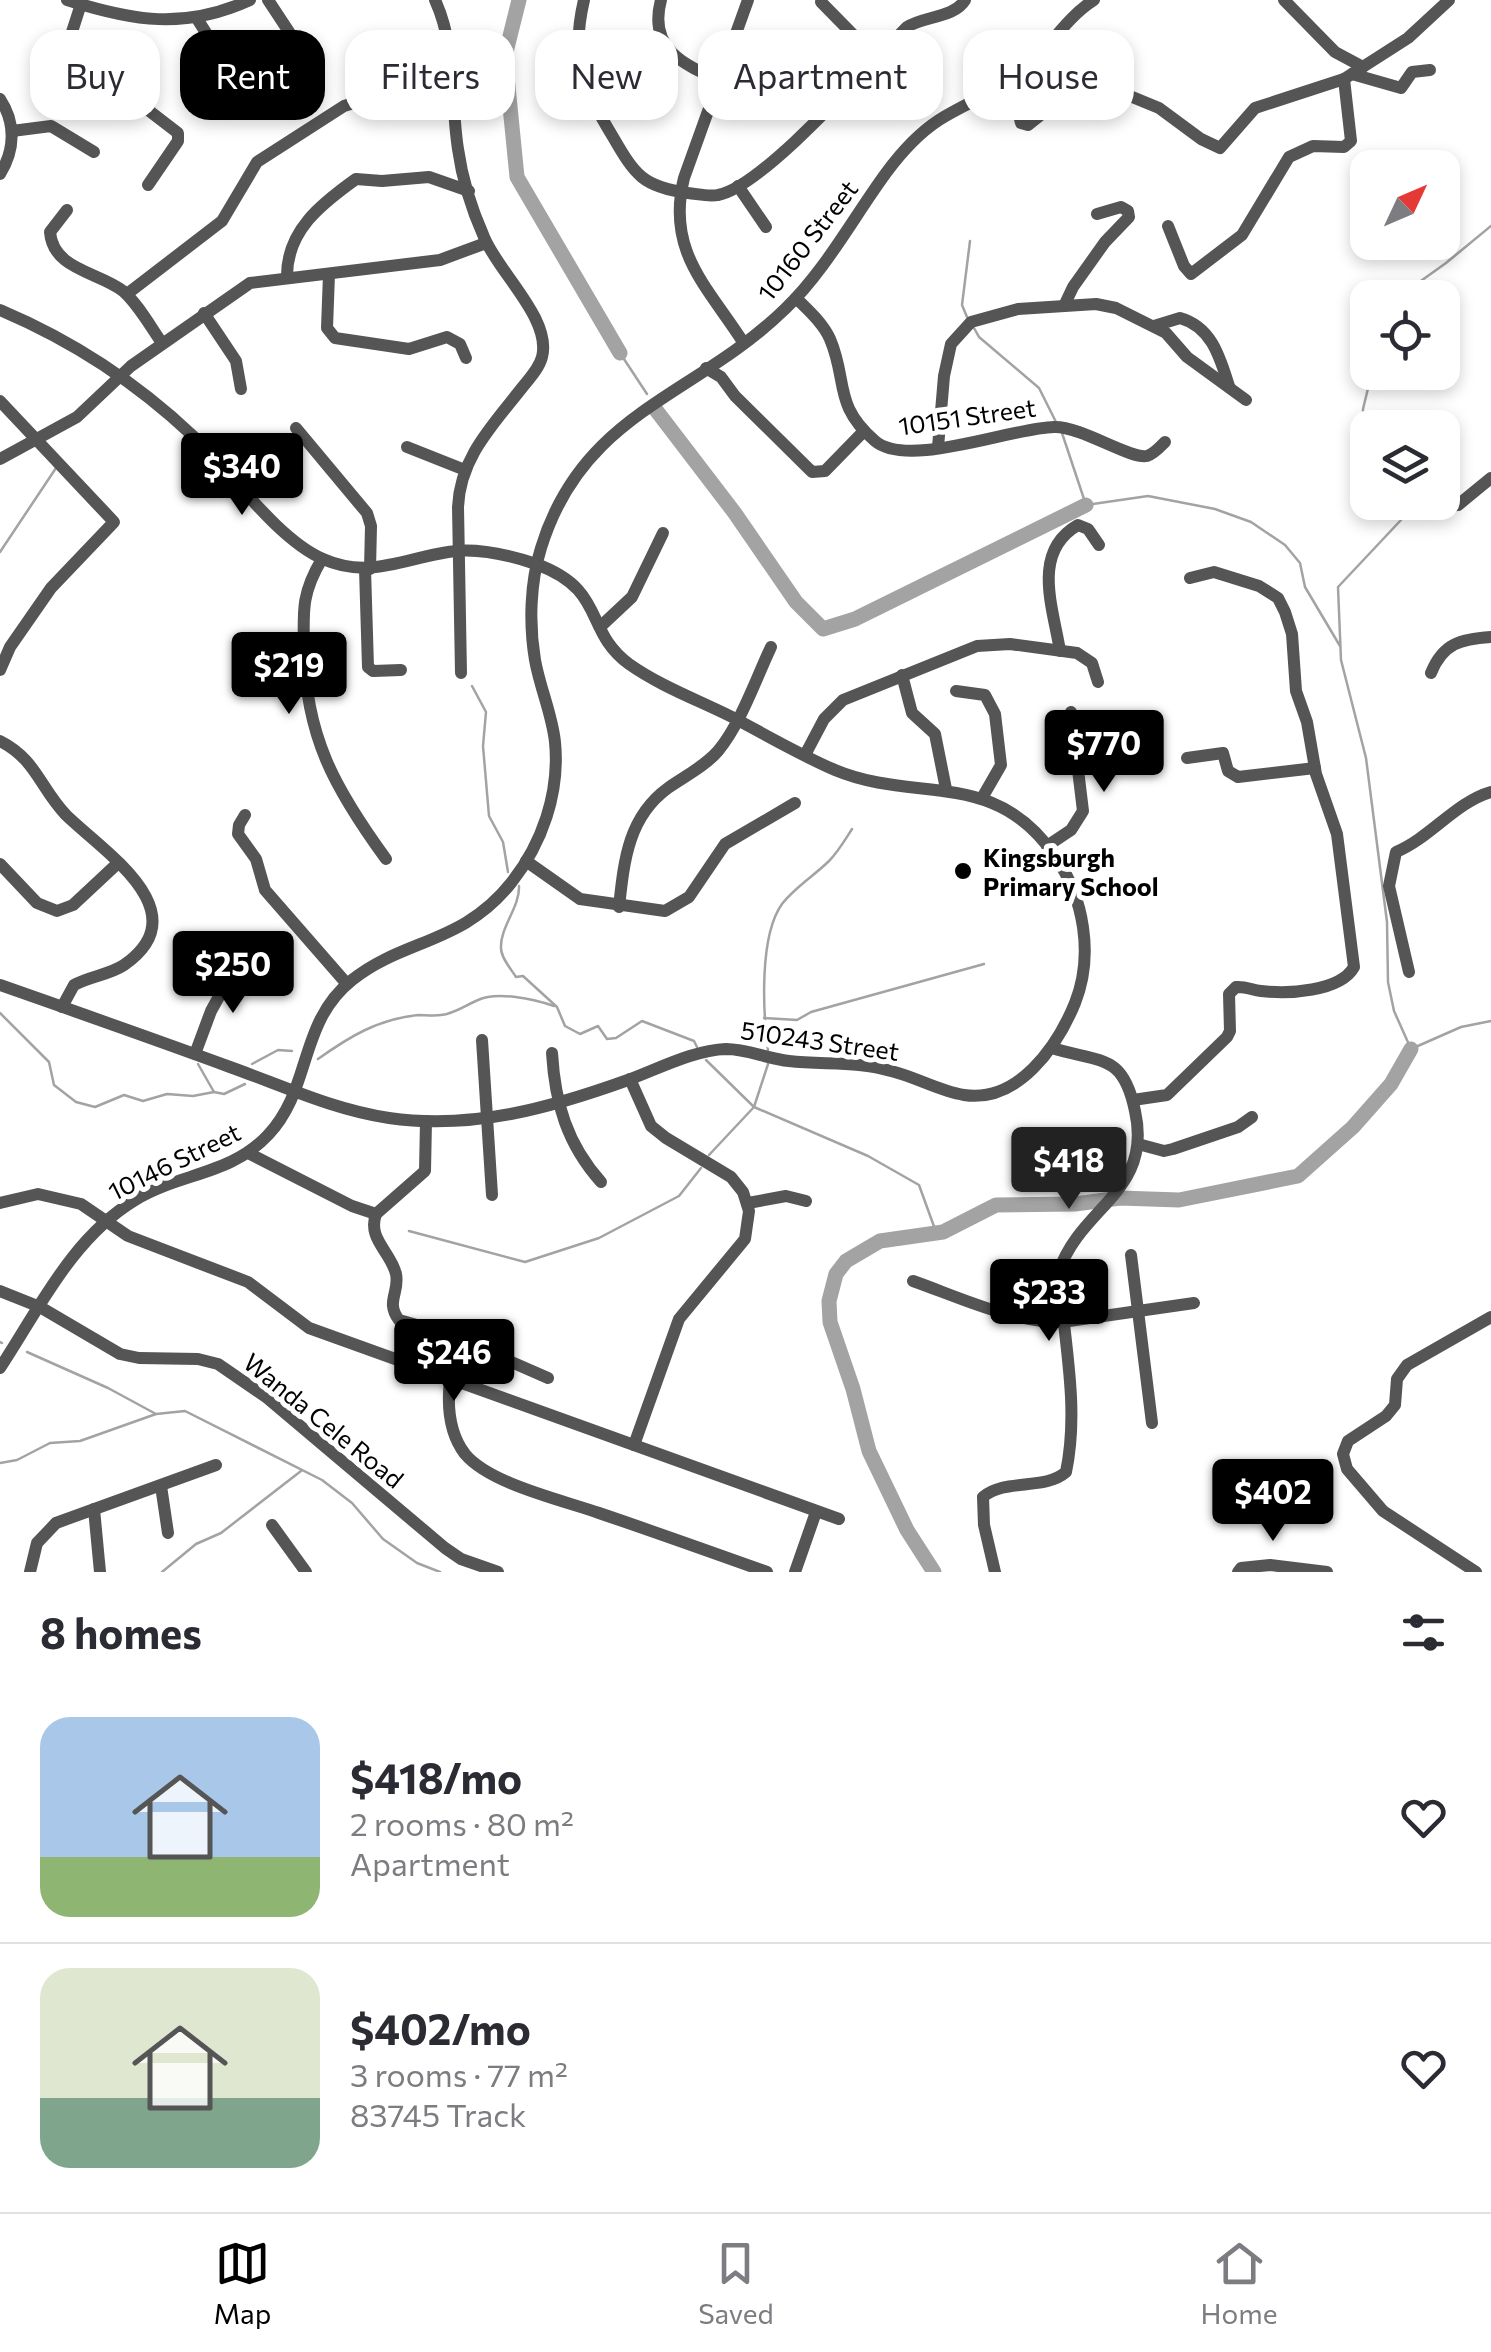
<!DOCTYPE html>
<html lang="en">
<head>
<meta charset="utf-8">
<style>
	:root { --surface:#fff; --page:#f2f2f3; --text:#2b2b33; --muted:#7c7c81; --line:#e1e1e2; --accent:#000 }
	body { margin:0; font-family:Commissioner,sans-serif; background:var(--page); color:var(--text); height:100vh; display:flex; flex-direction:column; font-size:38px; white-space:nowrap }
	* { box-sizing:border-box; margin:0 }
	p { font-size:32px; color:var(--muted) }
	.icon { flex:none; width:55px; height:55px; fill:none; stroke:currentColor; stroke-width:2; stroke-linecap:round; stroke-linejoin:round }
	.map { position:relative; height:1572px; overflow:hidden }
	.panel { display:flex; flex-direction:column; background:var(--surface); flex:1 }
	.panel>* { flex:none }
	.top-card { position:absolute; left:30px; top:30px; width:1432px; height:90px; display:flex; gap:20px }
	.needle { width:65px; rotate:46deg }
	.tools { position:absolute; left:1350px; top:150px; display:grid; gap:20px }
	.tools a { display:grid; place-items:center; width:110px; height:110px; border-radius:20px; background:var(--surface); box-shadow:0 5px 15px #0003; font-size:50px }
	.price { position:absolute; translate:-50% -85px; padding:0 22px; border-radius:10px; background:var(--accent); color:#fff; font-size:32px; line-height:65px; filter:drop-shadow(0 2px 5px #0008) }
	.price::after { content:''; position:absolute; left:50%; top:60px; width:30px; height:22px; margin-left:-15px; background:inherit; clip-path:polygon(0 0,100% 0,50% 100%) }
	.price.current { background:#222; color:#fff }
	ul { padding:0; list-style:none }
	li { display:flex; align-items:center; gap:30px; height:250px; padding:0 40px }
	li+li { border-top:2px solid var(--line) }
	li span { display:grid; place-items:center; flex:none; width:280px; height:200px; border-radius:30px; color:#555 }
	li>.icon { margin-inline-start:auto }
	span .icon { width:120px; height:120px; fill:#fffc; stroke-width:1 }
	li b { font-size:42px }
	h2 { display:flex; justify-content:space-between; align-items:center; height:120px; padding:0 40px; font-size:42px }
	.tag { padding:0 35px; border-radius:30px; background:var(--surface); box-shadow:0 5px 15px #0003; font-size:35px; line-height:90px }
	.tag.current { background:var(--accent); color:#fff }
	.menu { display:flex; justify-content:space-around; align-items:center; height:140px; border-top:2px solid var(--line); background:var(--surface); font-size:28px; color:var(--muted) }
	.menu a { display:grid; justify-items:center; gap:5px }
	.menu .current { color:var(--accent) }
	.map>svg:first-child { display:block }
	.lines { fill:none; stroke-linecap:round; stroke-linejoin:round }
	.stream { stroke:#a3a3a3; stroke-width:2.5 }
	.river { stroke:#a3a3a3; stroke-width:15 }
	.minor { stroke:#555; stroke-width:12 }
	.poi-dot { fill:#000; stroke:#fff; stroke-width:4 }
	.labels { text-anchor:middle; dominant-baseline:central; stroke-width:10; stroke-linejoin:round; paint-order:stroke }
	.street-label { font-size:25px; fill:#000; stroke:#fff }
	.poi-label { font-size:25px; font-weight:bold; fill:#000; stroke:#fff; text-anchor:start }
</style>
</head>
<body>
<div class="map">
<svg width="1491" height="1572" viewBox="0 0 1491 1572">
	<rect width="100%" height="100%" fill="#fff"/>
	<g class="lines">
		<g class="stream">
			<polyline points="1397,298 1446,263 1491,226"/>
			<polyline points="967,317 962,305 970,241"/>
			<polyline points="974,328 979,337 1039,388 1056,422"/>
			<polyline points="620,353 647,394"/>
			<polyline points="1062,433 1086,505 1148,496 1215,509 1251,522 1285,545 1300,563 1305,587 1340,646"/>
			<polyline points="1368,458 1364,458 1363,409 1372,372"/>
			<polyline points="1406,502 1401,520 1338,587 1341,660 1366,758 1387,922 1388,982 1394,1011 1411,1049 1461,1027 1491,1021"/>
			<polyline points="0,552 56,468"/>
			<polyline points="472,686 486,712 483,746 489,816 503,842 508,872"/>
			<path d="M519 886C520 907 500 927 501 948 501 958 511 969 516 977L523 976 557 1007 565 1026 580 1034 598 1026 607 1039 616 1038 642 1021 694 1041 697 1047"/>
			<polyline points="0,1013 49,1062 54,1085 76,1102 95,1107 124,1095 143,1101 167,1094 193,1096 214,1092 224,1094 245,1084"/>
			<polyline points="764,1018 797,1020 811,1012 984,964"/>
			<path d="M768 1050C763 1012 759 936 782 904 795 887 815 875 829 861 838 852 845 840 852 829"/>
			<path d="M318 1059C349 1037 378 1019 418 1015 425 1015 434 1016 441 1015 454 1014 466 1005 478 1000 497 991 534 999 554 1006"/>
			<polyline points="706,1060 754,1107 868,1156 919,1185 936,1232"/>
			<polyline points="198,1064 214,1092"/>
			<polyline points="252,1064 278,1050 292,1051"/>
			<polyline points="709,1155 754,1107 768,1064"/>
			<polyline points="409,1231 525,1262 599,1238 679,1196 701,1168"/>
			<polyline points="0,1342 2,1343"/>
			<polyline points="27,1352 108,1388 156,1414"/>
			<polyline points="0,1463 17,1460 50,1443 80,1441 156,1414 185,1411 322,1480 352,1503 383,1539 417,1563 440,1572"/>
			<polyline points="162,1572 196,1544 221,1533 301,1471"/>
		</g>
		<g class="river">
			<polyline points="519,0 505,56 517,177 620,353"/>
			<polyline points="656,410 734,512 796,602 823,629 855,619 1086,505"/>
			<polyline points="934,1572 907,1530 869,1451 853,1389 830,1322 829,1301 836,1274 846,1261 880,1241 943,1232 996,1205 1075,1204 1120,1198 1179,1200 1298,1176 1353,1127 1391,1084 1411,1049"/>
		</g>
		<g class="minor">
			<path d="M67 0C133 21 184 30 250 0"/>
			<polyline points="268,0 301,50 309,70 302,82 273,111"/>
			<path d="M435 0C457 48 450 98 458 149 462 178 472 210 484 237 498 272 552 319 542 357 539 369 528 380 521 389 492 426 460 458 458 507L461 673"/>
			<path d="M584 0C570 59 583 87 613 137 635 175 643 187 688 193 698 194 709 197 718 195 763 187 870 64 907 27 924 16 954 18 965 0"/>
			<path d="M661 0C648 48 683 65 720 80"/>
			<polyline points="1284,0 1335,52 1363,67"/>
			<polyline points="821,2 876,58"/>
			<polyline points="81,4 70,38 74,53 178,133 178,141 148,185"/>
			<polyline points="196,17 234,77"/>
			<polyline points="1352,74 1401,88 1412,72 1430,70"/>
			<polyline points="1003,85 1014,96 1021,123 1028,125 1083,81 1113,70 1125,94 1159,108 1201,139 1220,148 1255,108 1344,79 1408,38 1449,0"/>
			<path d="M0 99C16 123 15 150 0 174"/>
			<polyline points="12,131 51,126 94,152"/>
			<polyline points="738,186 766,227"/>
			<path d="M67 210 50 232C53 270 99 272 123 291 138 304 150 326 162 343"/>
			<polyline points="1168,226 1184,266 1191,274 1242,235 1289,157 1313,146 1344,147 1351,141 1344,79"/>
			<polyline points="329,274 327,328 335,338 409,349 447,337 460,344 466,358"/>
			<path d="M287 278C286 231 321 204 356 179L382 181 429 177 469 191"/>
			<polyline points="127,294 222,221 257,162 344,106 360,101 453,99"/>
			<path d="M796 298C808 310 823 323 830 339 848 381 833 405 875 441 908 469 1010 428 1054 427 1081 426 1131 460 1147 456 1154 454 1160 447 1165 442"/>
			<polyline points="1064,306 1073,287 1105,242 1129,217 1128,211 1121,207 1097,214"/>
			<path d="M0 310C71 340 137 383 193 436 231 472 277 539 323 559 368 579 403 559 448 552 476 547 509 555 536 564 607 590 583 630 629 664 660 686 698 700 732 717 766 735 800 755 835 770 916 804 994 767 1055 856 1084 898 1094 955 1075 1003 1057 1047 1018 1103 964 1095 939 1091 916 1077 891 1071 858 1061 823 1065 789 1061 768 1059 747 1049 726 1049 694 1050 658 1069 628 1080 550 1108 473 1130 389 1118 334 1110 283 1086 230 1067 154 1039 77 1012 0 985"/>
			<polyline points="204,313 236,361 241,389"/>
			<path d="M1154 326 1180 318C1212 327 1220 358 1229 386"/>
			<path d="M743 342C707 286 666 251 684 178L748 0"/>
			<polyline points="706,368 721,377 735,396 812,472 825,471 864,431"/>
			<polyline points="0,401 114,522 51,588 10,647 0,670"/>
			<polyline points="296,428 367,513 371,526 370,569"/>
			<polyline points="407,447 465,470"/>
			<polyline points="938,447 944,376 951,344 971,322 1018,309 1096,304 1116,308 1166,333 1187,357 1246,400"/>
			<polyline points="0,459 77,417 131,366 250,283 440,260 486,243"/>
			<polyline points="1448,506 1458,505 1491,478"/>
			<path d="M322 559C302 592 303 610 304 647 305 736 335 789 386 859"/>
			<polyline points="365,569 368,667 373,671 401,670"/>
			<polyline points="600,627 632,597 663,533"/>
			<path d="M1060 651C1053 607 1031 552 1078 525L1088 529 1099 545"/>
			<path d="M1431 673C1443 643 1461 639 1491 637"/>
			<polyline points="902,675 912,713 935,734 946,789"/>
			<polyline points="956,691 985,695 995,714 1001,765 982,798"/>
			<path d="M0 741C36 759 40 788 66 815 104 852 200 912 124 965 109 975 90 976 74 985L62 1007"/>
			<polyline points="805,755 824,719 843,700 977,646 1010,644 1077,653 1092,663 1098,682"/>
			<polyline points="1187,758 1223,753 1228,771 1238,777 1315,768"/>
			<polyline points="245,815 239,825 238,834 256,859 265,890 347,984"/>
			<polyline points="1047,846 1071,830 1083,811 1071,712"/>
			<polyline points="526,861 580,899 665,911 689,897 725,844 795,803"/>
			<polyline points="0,864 37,903 57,911 73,905 118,863"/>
			<path d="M619 907C624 861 628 817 668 788 685 776 704 767 718 751 740 725 756 679 771 647"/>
			<path d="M1409 972 1389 886 1396 852C1430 838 1456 802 1491 792"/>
			<polyline points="482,1040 492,1195"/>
			<path d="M552 1053C555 1103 567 1144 601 1182"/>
			<polyline points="195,1054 211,1011 237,964"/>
			<polyline points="630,1079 651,1126 666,1138 731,1177 743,1192 749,1211 745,1239 679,1319 634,1445"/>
			<path d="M1133 1100 1167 1095 1227 1037 1230 1031 1229 994 1236 987C1245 986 1252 990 1261 991 1287 994 1340 992 1354 967L1337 834 1316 774 1307 722 1296 691 1292 634 1285 612 1278 598 1259 586 1214 572 1190 578"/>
			<polyline points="1138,1144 1164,1151 1173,1149 1238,1127 1252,1117"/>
			<polyline points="248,1153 352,1206 376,1214 425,1171 426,1121"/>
			<polyline points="0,1203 38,1194 81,1204 128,1236 248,1282 309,1328 839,1519"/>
			<polyline points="748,1203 786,1196 806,1201"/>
			<path d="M376 1214C367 1239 391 1252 396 1274 400 1292 385 1302 399 1320L431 1329 460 1350 500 1357 548 1378"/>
			<polyline points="1131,1255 1152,1423"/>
			<path d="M913 1281C961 1298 1010 1322 1062 1322L1194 1303"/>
			<polyline points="0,1291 40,1307 120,1354 139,1358 198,1359 218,1364 266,1397 445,1548 461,1559 498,1572"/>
			<path d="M0 1368C39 1309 72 1238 135 1200 179 1173 231 1175 268 1135 312 1089 298 1023 352 980 403 939 463 944 511 883 542 844 560 793 555 742 552 714 540 688 535 660 529 624 530 583 541 548 583 411 695 397 785 309 825 271 853 218 886 173 900 154 919 133 939 120 966 103 995 93 1021 73 1048 51 1064 19 1094 0"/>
			<path d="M450 1380C447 1406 449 1433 465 1454 490 1484 562 1500 599 1513 655 1532 711 1552 767 1572"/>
			<polyline points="161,1486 168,1533"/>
			<polyline points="94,1509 100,1572"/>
			<polyline points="272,1525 306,1572"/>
			<polyline points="30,1572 37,1543 56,1523 216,1465"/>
			<polyline points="795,1572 816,1512"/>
			<path d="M995 1572 984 1525 983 1497C1005 1478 1044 1491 1066 1472 1080 1405 1063 1339 1059 1271 1081 1206 1153 1192 1135 1111 1123 1053 1101 1063 1052 1048"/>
			<polyline points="1238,1572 1241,1568 1270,1565 1327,1572"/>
			<polyline points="1476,1572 1383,1511 1347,1469 1343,1454 1348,1441 1386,1416 1395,1405 1397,1379 1407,1365 1491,1317"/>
		</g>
	</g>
	<circle class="poi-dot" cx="963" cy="871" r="10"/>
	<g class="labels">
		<g class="street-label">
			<text transform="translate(807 240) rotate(-52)">10160 Street</text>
			<text transform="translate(967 416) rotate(-8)">10151 Street</text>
			<text transform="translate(820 1040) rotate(8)">510243 Street</text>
			<text transform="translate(174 1161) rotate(-26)">10146 Street</text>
			<text transform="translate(324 1420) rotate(39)">Wanda Cele Road</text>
		</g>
		<g class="poi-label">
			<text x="983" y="857">Kingsburgh<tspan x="983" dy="29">Primary School</tspan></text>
		</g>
	</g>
</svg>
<div class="tools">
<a><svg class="needle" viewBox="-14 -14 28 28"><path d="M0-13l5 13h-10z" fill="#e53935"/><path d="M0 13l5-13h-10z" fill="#7c7c81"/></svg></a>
<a><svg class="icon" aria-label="locate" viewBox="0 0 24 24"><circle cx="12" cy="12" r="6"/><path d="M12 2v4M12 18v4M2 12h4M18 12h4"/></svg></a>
<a><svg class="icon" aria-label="layers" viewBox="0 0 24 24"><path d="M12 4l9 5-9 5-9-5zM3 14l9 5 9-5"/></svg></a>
</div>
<b class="price" style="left:242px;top:518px">$340</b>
<b class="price" style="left:289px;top:717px">$219</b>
<b class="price" style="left:1104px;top:795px">$770</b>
<b class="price" style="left:233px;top:1016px">$250</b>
<b class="price current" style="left:1069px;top:1212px">$418</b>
<b class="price" style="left:1049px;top:1344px">$233</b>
<b class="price" style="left:454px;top:1404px">$246</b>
<b class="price" style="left:1273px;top:1544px">$402</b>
<div class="top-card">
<a class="tag">Buy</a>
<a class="tag current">Rent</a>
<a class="tag">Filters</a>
<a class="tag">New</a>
<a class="tag">Apartment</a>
<a class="tag">House</a>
</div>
</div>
<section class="panel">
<h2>8 homes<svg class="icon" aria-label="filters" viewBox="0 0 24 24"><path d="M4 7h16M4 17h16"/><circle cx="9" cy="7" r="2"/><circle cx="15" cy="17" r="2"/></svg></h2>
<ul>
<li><span style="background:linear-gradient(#a9c7e8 70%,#8fb573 0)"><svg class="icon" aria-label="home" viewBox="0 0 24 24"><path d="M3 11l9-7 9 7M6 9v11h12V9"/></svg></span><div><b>$418/mo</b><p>2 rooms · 80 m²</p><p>Apartment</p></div><svg class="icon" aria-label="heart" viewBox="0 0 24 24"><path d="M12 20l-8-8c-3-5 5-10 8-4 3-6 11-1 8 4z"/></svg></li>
<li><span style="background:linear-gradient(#dfe7d0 65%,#7fa58c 0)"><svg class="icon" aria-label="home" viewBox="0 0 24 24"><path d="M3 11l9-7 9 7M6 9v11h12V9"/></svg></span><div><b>$402/mo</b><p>3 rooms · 77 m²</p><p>83745 Track</p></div><svg class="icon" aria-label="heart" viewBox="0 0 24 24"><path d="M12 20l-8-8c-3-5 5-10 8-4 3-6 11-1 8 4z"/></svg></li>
</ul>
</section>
<nav class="menu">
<a class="current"><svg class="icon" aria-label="map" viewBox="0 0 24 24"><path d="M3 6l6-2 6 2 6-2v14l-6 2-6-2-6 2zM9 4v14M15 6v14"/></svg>Map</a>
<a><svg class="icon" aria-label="saved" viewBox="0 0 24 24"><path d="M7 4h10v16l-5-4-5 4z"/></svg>Saved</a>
<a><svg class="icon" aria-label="home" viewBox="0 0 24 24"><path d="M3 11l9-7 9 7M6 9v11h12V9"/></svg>Home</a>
</nav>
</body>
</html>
